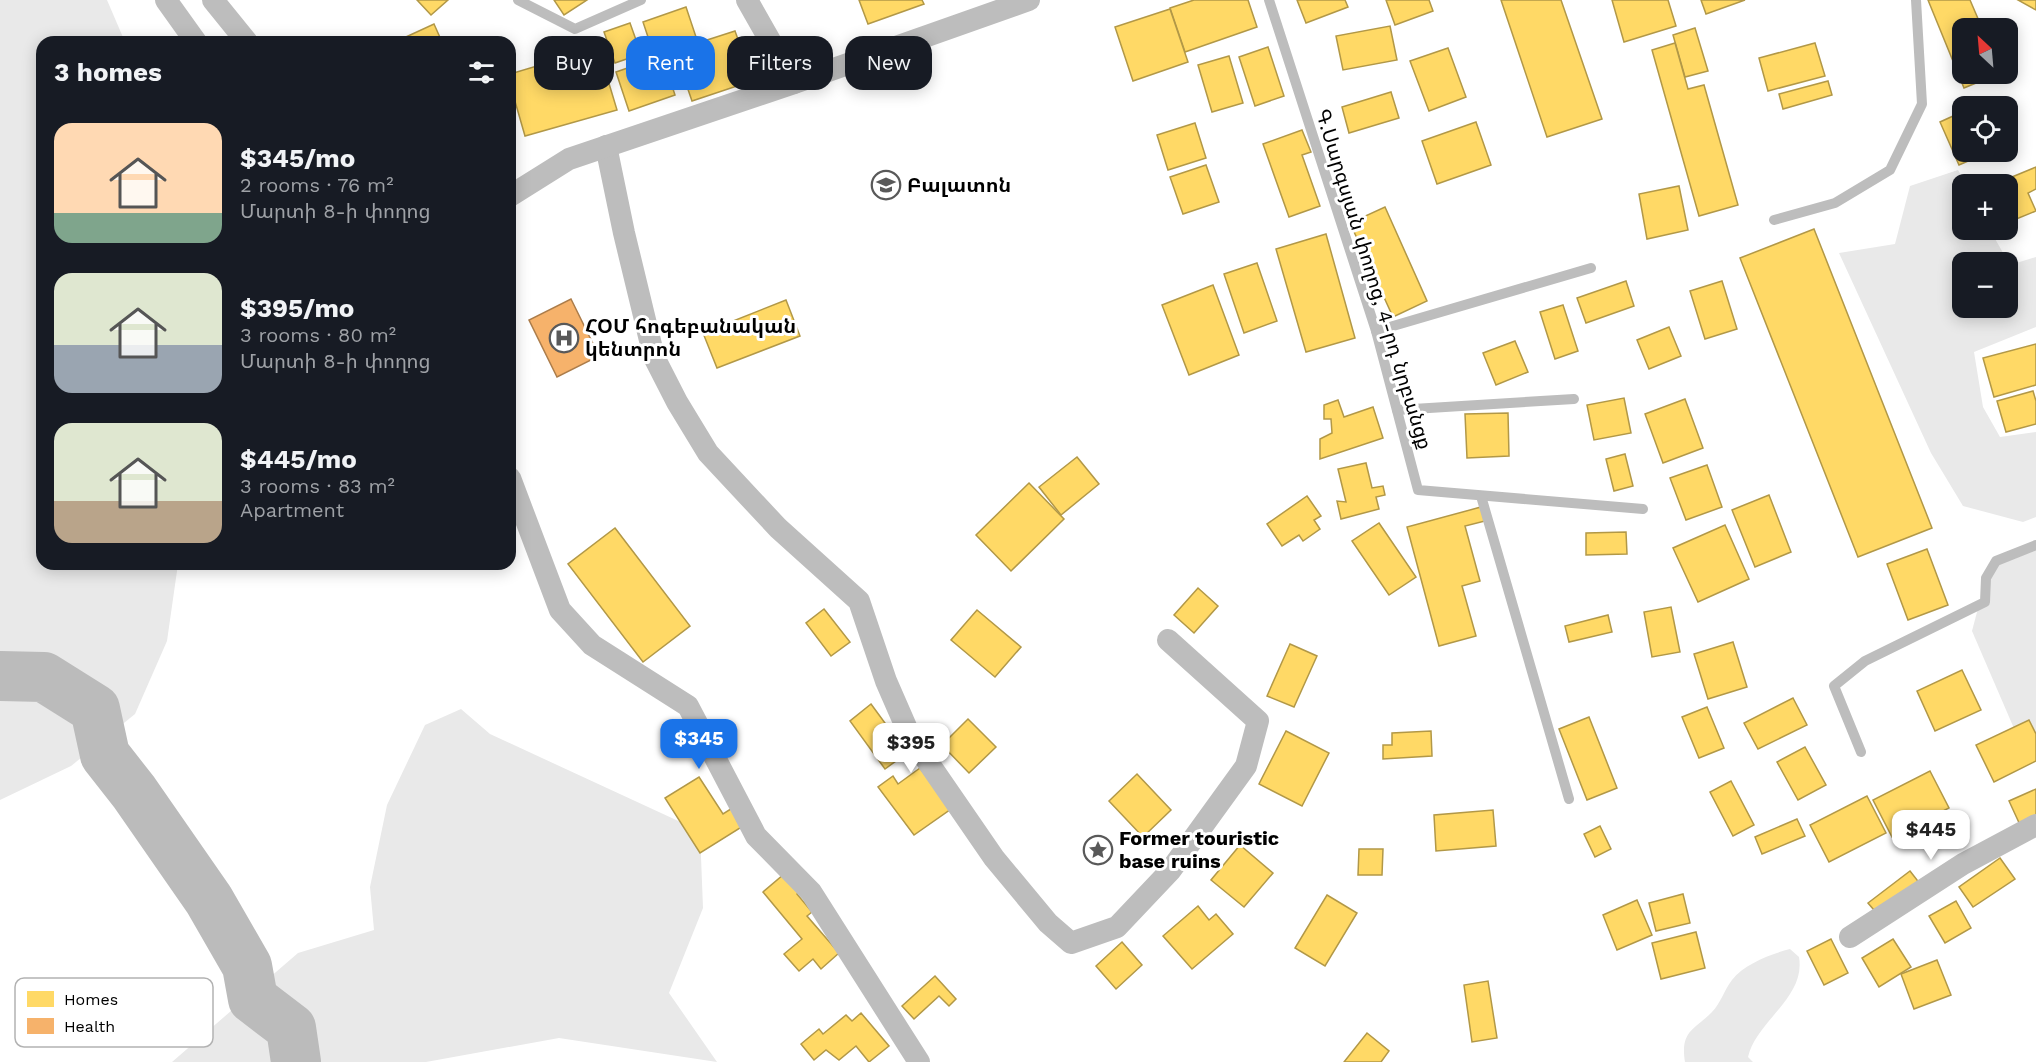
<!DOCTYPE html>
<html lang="en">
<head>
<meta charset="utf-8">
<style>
	:root { --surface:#171b24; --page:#242831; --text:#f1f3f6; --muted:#9ea1a6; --accent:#1a73e8 }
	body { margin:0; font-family:"Work Sans","Noto Sans Armenian",sans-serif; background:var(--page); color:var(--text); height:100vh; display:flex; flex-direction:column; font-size:22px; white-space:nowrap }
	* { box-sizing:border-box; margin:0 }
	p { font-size:20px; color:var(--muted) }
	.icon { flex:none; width:33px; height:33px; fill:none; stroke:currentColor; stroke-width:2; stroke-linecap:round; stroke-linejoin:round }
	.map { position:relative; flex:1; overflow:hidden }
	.sheet { position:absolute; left:36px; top:36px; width:480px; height:534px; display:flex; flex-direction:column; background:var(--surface); border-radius:18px; box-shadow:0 3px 15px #0003 }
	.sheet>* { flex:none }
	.hud { position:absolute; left:534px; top:36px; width:570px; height:54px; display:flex; gap:12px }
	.needle { width:39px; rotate:334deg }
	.tools { position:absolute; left:1952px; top:18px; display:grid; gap:12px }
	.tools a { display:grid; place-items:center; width:66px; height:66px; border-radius:12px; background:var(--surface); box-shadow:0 3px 15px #0003; font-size:30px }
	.price { position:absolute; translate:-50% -51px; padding:0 14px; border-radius:12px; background:#fff; color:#222; font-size:20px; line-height:39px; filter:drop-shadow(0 2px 3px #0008) }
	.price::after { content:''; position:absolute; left:50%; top:36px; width:18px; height:14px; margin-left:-9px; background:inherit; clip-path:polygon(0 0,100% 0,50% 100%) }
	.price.on { background:var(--accent); color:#fff }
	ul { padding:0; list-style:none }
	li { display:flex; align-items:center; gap:18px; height:150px; padding:0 18px }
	li span { display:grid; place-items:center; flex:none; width:168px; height:120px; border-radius:18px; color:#555 }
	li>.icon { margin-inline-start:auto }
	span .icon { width:72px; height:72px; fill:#fffc; stroke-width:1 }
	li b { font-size:26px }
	h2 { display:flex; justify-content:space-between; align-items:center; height:72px; padding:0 18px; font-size:26px }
	.chip { padding:0 21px; border-radius:18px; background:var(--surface); box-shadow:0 3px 15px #0003; font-size:21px; line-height:54px }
	.chip.on { background:var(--accent); color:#fff }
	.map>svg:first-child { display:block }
	.green { fill:#e9e9e9; fill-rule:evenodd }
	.homes { fill:#ffd966; stroke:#b29847; stroke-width:1.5 }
	.health { fill:#f6b26b; stroke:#ac7d4b; stroke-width:1.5 }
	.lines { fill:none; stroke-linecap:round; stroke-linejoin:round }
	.river { stroke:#bbb; stroke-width:50 }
	.service { stroke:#bdbdbd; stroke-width:10 }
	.minor { stroke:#bdbdbd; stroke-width:22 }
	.labels { text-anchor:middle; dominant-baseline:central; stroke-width:6; stroke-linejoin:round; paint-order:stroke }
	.poi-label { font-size:20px; font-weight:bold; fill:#000; stroke:#fff; text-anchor:start }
	.street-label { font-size:20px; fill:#000; stroke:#fff }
	.key { fill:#fff; stroke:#b2b2b2; stroke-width:1.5 }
	.key-label { font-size:16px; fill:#000 }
</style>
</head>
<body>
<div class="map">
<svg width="2036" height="1062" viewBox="0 0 2036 1062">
	<rect width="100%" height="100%" fill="#fff"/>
	<g class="green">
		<polygon points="0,0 107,0 125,42 42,42 42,564 178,564 167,641 135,714 71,766 0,800"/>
		<path d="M1958 170 1966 184H1962V230H1990L2010 265 2036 257V327L1974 352 1983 407 2000 437 2036 432V517L2023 522 1963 506 1931 453 1839 253 1895 244 1910 186ZM1962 262H2007V308H1962Z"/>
		<polygon points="2036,550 2036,757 2019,740 1972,631 1986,578 1996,561"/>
		<polygon points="461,709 490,734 700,831 703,908 669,993 717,1062 559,1038 426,1062 172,1062 298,953 374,930 370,887 387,805 425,725"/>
		<path d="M1790 949 1799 957C1806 998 1756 1021 1748 1057L1753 1062H1685C1680 1031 1694 1030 1712 1012 1721 1003 1724 990 1732 980 1744 964 1771 954 1790 949Z"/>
	</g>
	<g class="homes">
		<polygon points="417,0 448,0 431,15"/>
		<polygon points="554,0 587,0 564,15"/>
		<polygon points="859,0 922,0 924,4 868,24"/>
		<polygon points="1194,0 1248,0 1257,27 1185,52 1170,8"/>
		<polygon points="1297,0 1345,0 1348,7 1306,23"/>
		<polygon points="1386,0 1429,0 1433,11 1395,25"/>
		<polygon points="1501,0 1561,0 1602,119 1547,137"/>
		<polygon points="1612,0 1668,0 1676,26 1624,42"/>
		<polygon points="1701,0 1745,0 1706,14"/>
		<polygon points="1928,0 1970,0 1982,28 1962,28 1962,74 1998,74 1964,88"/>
		<polygon points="2018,0 2036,0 2036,10"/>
		<polygon points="686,7 696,37 653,52 643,22"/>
		<polygon points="1170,9 1188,62 1133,81 1115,27"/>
		<polygon points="630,23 641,54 615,63 604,32"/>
		<polygon points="434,24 442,42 395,42"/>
		<polygon points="1390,26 1397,60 1343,70 1336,36"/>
		<polygon points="1695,28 1708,71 1685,77 1673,35"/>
		<polygon points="735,31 745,59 757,55 764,77 692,101 682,72 714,61 707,40"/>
		<polygon points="595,37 617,110 525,136 510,84 510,74 547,63 544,52"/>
		<polygon points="1675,43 1688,89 1704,85 1738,205 1699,216 1652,50"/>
		<polygon points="1815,43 1825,76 1768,91 1759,58"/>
		<polygon points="1268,47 1284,96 1255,106 1239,57"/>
		<polygon points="1448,48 1466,97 1429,111 1410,61"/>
		<polygon points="662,56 675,95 629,111 616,72"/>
		<polygon points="1229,56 1243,103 1212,112 1198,65"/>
		<polygon points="1828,81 1832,95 1783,109 1779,94"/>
		<polygon points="1391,92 1399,118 1349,133 1342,107"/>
		<polygon points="1996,97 2001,106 1975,106"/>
		<polygon points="1962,112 1962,152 1981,152 1982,155 1959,165 1940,122"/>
		<polygon points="1476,122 1491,165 1437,184 1422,141"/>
		<polygon points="1195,123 1206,158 1168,170 1157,135"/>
		<polygon points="1302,130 1311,152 1302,155 1320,206 1289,217 1263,144"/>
		<polygon points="1206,165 1219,202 1183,214 1170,177"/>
		<polygon points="2036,167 2036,189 2028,193 2036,211 2009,222 2007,217 2007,184 1995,184"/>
		<polygon points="1679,186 1688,230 1647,239 1639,194"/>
		<polygon points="1385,207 1427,301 1393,317 1350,223"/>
		<polygon points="1814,229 1932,528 1858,557 1740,258"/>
		<polygon points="1326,234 1355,338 1306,352 1276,249"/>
		<polygon points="1257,263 1277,321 1244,333 1224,274"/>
		<polygon points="1626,281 1634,306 1586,323 1577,298"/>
		<polygon points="1722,281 1737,329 1705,339 1690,291"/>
		<polygon points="1213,285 1239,355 1189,375 1162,305"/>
		<polygon points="786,300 800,336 717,368 703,333"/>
		<polygon points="1563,305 1578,351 1555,359 1540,312"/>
		<polygon points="1669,327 1681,356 1649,369 1637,340"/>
		<polygon points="1515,341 1528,372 1496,385 1483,353"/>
		<polygon points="2036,344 2036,385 1994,397 1983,358"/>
		<polygon points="2033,391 2036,401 2036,424 2006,432 1997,401"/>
		<polygon points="1624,398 1631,433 1594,440 1587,405"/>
		<polygon points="1685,399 1703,448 1663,463 1645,414"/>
		<polygon points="1338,400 1344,417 1373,407 1383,438 1320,459 1320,439 1332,433 1331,419 1324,419 1324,405"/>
		<polygon points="1508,413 1509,456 1467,458 1465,414"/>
		<polygon points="1625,454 1633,486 1614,491 1606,459"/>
		<polygon points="1077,457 1099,484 1061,515 1039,487"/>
		<polygon points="1366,463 1372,488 1383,486 1385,495 1376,497 1379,509 1341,519 1337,501 1346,502 1338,469"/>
		<polygon points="1707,465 1722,507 1686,520 1670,478"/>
		<polygon points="1029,483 1064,519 1011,571 976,535"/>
		<polygon points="1769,495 1791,552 1755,567 1732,510"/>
		<polygon points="1307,496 1321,516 1314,520 1320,529 1303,541 1299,535 1282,546 1267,524"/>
		<polygon points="1481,507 1485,521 1465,526 1480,581 1462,586 1476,636 1439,646 1407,527"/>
		<polygon points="1379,523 1416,577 1389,595 1352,541"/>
		<polygon points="1725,525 1749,579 1698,602 1673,548"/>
		<polygon points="615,528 690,626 643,662 568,564"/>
		<polygon points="1626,532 1627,554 1586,555 1586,533"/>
		<polygon points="1927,549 1948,605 1908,620 1887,564"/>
		<polygon points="1198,588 1218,606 1194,633 1174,615"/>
		<polygon points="1671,607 1680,652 1652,657 1644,612"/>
		<polygon points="824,609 850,642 831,656 806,623"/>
		<polygon points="977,610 1021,647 995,677 951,640"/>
		<polygon points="1608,615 1612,632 1569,642 1565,626"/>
		<polygon points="1733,642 1747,687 1708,699 1694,654"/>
		<polygon points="1290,644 1317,656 1294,707 1267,696"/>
		<polygon points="1962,670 1981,710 1935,731 1917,691"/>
		<polygon points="1793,698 1807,725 1758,749 1744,723"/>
		<polygon points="871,704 907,753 885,769 850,721"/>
		<polygon points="1707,707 1724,748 1699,758 1682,717"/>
		<polygon points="1589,717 1617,788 1587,800 1559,729"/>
		<polygon points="968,719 996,747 969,773 942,745"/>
		<polygon points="2029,720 2036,734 2036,761 1994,782 1976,745"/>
		<polygon points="1286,731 1329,753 1302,806 1259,784"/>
		<polygon points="1431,731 1432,756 1383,759 1383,745 1392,745 1392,733"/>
		<polygon points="1805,747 1826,785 1798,800 1777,762"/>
		<polygon points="920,768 951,809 914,835 878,787 893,776 898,784"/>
		<polygon points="1930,771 1949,808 1892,837 1873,800"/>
		<polygon points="1137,774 1171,810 1143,837 1109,801"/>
		<polygon points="699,777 723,814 737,805 748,823 700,853 665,798"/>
		<polygon points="1731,781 1754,825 1733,836 1710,792"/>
		<polygon points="2036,789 2036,820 2021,827 2009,801"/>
		<polygon points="1867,796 1886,833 1829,862 1810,825"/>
		<polygon points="1493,810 1496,846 1436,851 1434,815"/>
		<polygon points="1797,819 1805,836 1762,854 1755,837"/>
		<polygon points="1600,826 1611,849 1595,857 1584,834"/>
		<polygon points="1240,845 1273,873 1244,907 1211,880"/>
		<polygon points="1359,849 1383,849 1382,875 1358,875"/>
		<polygon points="2000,858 2015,879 1973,907 1959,887"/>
		<polygon points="1910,871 1921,885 1880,917 1868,903"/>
		<polygon points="783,875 802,889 797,894 812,912 807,916 839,953 821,969 813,959 799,971 784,954 802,939 763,892"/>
		<polygon points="1683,894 1690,923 1656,931 1649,903"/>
		<polygon points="1327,895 1357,913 1325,966 1295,948"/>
		<polygon points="1637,900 1652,935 1617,950 1603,915"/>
		<polygon points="1956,901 1971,928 1945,943 1929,916"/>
		<polygon points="1198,906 1209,920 1216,914 1233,934 1192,969 1163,936"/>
		<polygon points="1696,932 1705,968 1661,979 1652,943"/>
		<polygon points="1831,939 1848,973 1824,985 1807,951"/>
		<polygon points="1893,939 1911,967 1879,987 1862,958"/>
		<polygon points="1122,942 1142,965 1116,989 1096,966"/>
		<polygon points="1937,960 1951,995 1914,1009 1901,974"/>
		<polygon points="935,976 956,999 949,1006 939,996 914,1019 902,1006"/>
		<polygon points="1488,981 1497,1038 1472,1042 1464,985"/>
		<polygon points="861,1013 889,1046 869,1062 856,1046 839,1060 826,1050 814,1060 801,1044 819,1029 823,1034 846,1015 852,1021"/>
		<polygon points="1367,1033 1389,1051 1381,1062 1344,1062"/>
	</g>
	<polygon class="health" points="571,299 599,356 557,377 529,320"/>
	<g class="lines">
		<polyline class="river" points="0,676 44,677 95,709 105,755 134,792 209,900 247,966 253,999 291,1028 296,1062"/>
		<g class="service">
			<polyline points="518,0 575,29 641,0"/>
			<polyline points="1269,0 1376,331 1418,490 1643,509"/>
			<polyline points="1774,220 1835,203 1890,170 1922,104 1916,0"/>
			<polyline points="1376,331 1591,268"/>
			<polyline points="1397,410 1574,399"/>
			<polyline points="1481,496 1569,799"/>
			<polyline points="1861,752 1834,686 1865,661 1985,602 1986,578 1996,561 2036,545"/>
		</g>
		<g class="minor">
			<polyline points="166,0 196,42"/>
			<polyline points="213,0 247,42"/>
			<polyline points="747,0 794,83"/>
			<polyline points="606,146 624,233 654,357 677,402 708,453 778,528 859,601 886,681 910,736 994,858 1048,923 1071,943 1117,927 1170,871 1246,766 1258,721 1168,640"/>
			<polyline points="510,196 569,159 794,83 1029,0"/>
			<polyline points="510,478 560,610 592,645 688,706 756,836 811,892 919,1062"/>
			<polyline points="1850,937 1963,864 2036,825"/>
		</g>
	</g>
	<defs>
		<g id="school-ring" transform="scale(1.5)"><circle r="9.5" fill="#fff" stroke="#595959" stroke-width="1.5"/><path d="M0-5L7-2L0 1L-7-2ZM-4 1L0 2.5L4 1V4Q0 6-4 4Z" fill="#595959"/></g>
		<g id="hospital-ring" transform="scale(1.5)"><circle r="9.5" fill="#fff" stroke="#595959" stroke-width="1.5"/><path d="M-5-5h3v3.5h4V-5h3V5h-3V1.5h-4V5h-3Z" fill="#595959"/></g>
		<g id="sight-ring" transform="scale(1.5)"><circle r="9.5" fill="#fff" stroke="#595959" stroke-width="1.5"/><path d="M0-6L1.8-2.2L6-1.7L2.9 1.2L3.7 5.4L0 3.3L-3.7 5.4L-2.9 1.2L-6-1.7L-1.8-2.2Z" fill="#595959"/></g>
	</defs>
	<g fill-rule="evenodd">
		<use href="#school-ring" x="886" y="185"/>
		<use href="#hospital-ring" x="564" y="338"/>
		<use href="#sight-ring" x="1098" y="850"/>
	</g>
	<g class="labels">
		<g class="poi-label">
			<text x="907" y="185">Բալատոն</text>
			<text x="585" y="326">ՀՕՄ հոգեբանական<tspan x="585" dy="23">կենտրոն</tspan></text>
			<text x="1119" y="838">Former touristic<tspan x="1119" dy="23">base ruins</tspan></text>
		</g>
		<g class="street-label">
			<text transform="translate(1374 279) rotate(73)">Գ.Սարգսյան փողոց, 4-րդ նրբանցք</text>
		</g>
	</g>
	<rect x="15" y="978" width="198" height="69" rx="9" class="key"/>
	<rect x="27" y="991" width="27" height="16" fill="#ffd966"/>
	<rect x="27" y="1018" width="27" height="16" fill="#f6b26b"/>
	<g class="key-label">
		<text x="64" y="1005">Homes</text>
		<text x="64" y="1032">Health</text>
	</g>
</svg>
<div class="tools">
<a><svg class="needle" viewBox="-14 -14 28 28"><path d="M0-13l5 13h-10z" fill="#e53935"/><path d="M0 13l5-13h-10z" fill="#9ea1a6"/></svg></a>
<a><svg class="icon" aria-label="locate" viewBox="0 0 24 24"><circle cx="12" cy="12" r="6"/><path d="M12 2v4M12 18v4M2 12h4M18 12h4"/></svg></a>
<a>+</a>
<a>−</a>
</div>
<b class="price on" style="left:699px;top:770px">$345</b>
<b class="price" style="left:911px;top:774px">$395</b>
<b class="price" style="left:1931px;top:861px">$445</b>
<div class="hud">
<a class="chip">Buy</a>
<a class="chip on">Rent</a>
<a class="chip">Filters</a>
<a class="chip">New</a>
</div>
<section class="sheet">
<h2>3 homes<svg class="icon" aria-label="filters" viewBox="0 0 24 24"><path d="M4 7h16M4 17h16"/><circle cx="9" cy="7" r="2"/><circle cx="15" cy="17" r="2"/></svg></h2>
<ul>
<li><span style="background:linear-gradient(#ffd9b3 75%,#7fa58c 0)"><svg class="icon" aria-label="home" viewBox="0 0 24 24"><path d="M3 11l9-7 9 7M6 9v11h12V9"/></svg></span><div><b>$345/mo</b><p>2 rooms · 76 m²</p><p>Մարտի 8-ի փողոց</p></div></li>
<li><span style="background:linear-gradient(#dfe7d0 60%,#9aa5b1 0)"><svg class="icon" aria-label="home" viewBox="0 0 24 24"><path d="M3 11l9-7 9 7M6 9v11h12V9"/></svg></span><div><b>$395/mo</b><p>3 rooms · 80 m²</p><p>Մարտի 8-ի փողոց</p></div></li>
<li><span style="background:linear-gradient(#dfe7d0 65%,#b9a48a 0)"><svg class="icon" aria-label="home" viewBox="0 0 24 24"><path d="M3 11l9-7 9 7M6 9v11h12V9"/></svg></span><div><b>$445/mo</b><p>3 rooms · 83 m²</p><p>Apartment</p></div></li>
</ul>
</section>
</div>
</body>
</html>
